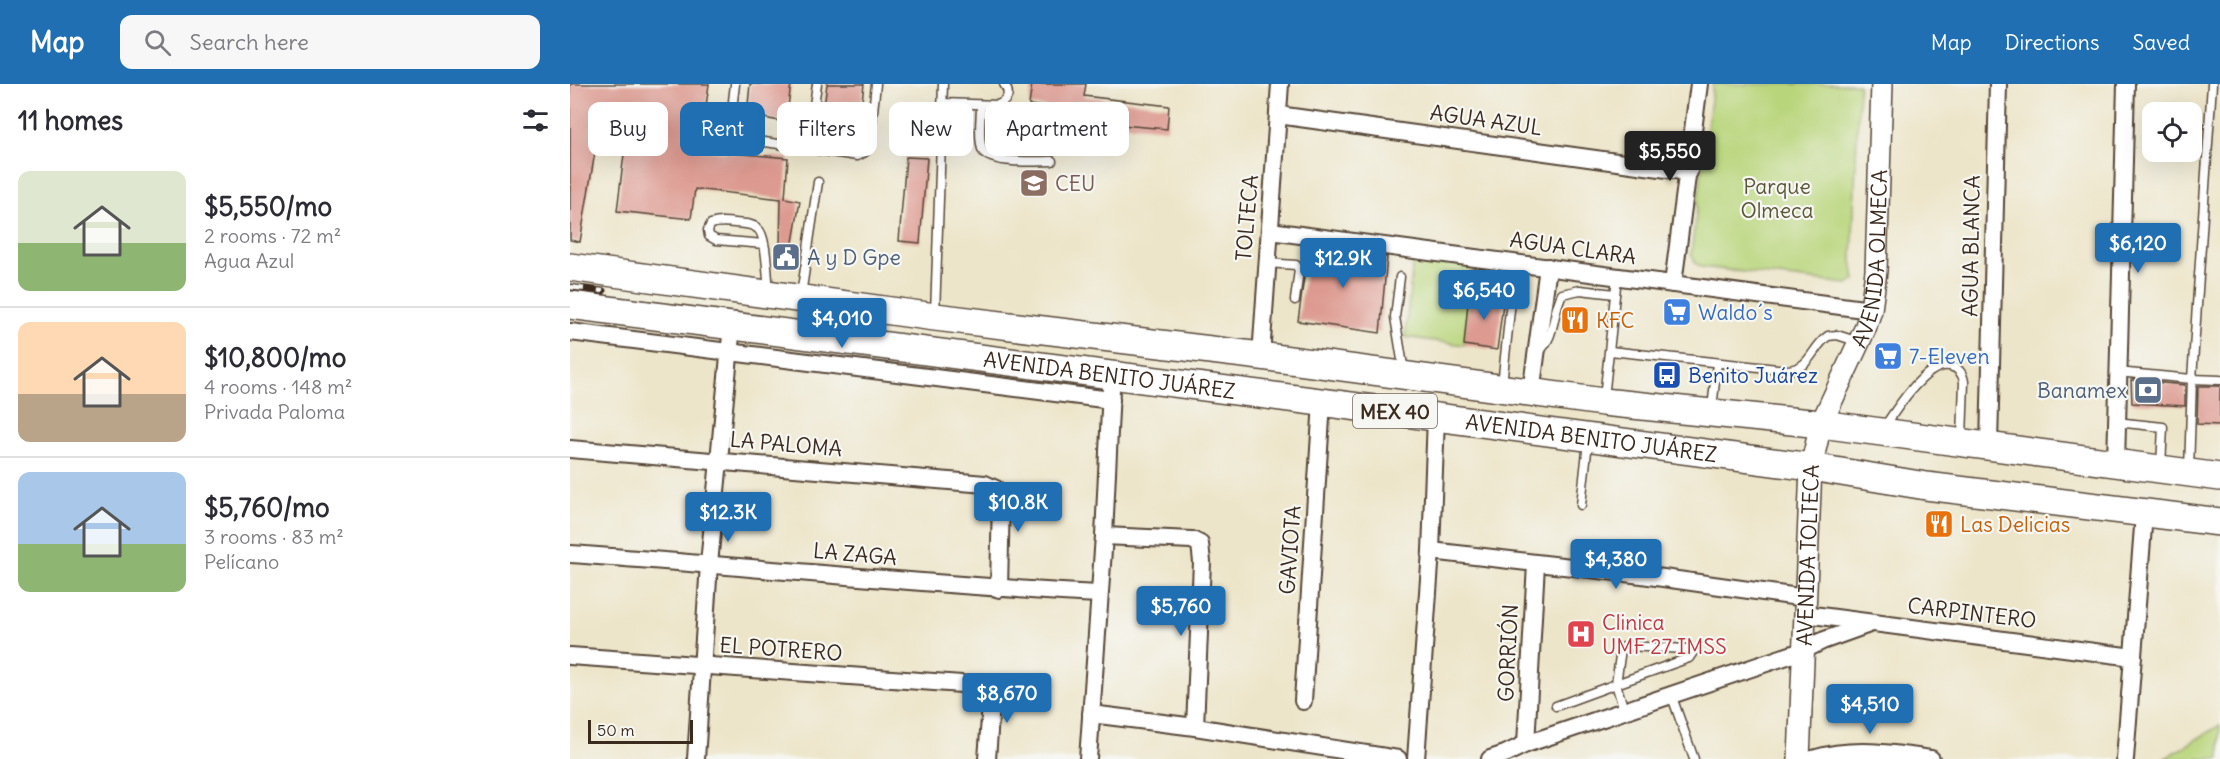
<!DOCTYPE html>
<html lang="en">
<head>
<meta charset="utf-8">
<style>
	:root { --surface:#fff; --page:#f7f7f7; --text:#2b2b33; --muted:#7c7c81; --line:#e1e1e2; --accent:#1f6fb2 }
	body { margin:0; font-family:Delius,sans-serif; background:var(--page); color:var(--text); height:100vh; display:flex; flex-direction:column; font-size:22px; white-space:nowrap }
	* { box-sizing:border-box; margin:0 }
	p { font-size:20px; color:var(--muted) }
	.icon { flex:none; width:33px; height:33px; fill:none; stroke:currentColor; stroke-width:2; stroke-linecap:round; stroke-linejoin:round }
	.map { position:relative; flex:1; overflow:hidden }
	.panel { display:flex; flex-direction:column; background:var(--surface); width:570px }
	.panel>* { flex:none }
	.banner { position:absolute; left:18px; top:18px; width:570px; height:54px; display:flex; gap:12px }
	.tools { position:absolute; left:1572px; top:18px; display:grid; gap:12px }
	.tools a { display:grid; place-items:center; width:60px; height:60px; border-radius:12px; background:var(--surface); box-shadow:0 6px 24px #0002; font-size:30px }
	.scale { position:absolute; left:18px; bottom:15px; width:105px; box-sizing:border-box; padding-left:6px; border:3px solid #3b2a1e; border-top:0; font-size:16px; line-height:21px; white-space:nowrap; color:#3b2a1e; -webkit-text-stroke:4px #f6f6f2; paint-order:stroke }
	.price { position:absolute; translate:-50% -51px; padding:0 14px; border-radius:6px; background:var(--accent); color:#fff; font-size:20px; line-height:39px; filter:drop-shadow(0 2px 3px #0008) }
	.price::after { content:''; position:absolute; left:50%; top:36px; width:18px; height:14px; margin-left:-9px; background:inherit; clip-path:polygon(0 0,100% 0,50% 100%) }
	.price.on { background:#222; color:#fff }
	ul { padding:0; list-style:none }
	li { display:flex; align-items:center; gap:18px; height:150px; padding:0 18px }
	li+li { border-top:2px solid var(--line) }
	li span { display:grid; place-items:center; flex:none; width:168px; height:120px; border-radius:12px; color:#555 }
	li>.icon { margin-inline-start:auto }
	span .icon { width:72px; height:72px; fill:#fffc; stroke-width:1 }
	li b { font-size:26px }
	h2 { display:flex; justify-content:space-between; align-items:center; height:72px; padding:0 18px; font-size:26px }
	.chip { padding:0 21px; border-radius:12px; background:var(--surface); box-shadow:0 6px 24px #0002; font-size:21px; line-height:54px }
	.chip.on { background:var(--accent); color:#fff }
	header { display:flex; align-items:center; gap:36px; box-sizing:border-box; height:84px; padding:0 30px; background:var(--accent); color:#fff }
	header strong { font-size:28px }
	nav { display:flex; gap:33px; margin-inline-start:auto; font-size:21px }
	.search { width:420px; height:54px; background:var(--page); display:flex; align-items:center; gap:15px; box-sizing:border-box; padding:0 21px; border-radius:12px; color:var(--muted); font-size:22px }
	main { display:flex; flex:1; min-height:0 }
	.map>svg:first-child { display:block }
	.green { fill:#b9d57b; stroke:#7a804c; stroke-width:1.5 }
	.building { fill:#dd9a90 }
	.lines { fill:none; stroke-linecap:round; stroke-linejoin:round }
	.service-casing { stroke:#564638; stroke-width:11 }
	.minor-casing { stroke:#564638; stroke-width:20 }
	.tertiary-casing { stroke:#564638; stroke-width:24 }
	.primary-casing { stroke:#564638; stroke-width:30 }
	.service { stroke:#fff; stroke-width:8 }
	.minor { stroke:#fff; stroke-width:16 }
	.tertiary { stroke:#fff; stroke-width:21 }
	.primary { stroke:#fff; stroke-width:27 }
	.rail-casing { stroke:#3b2a1e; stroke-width:7 }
	.rail { stroke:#f6f6f2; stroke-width:4.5; stroke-dasharray:14; stroke-linecap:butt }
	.labels { text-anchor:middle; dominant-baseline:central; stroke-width:4.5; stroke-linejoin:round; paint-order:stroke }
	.shield { fill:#f6f6f2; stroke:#73675e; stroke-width:1.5 }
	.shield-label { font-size:20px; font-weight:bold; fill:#3b2a1e }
	.street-label { font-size:21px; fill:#3b2a1e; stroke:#f6f6f2 }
	.education-label { font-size:21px; fill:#785e54; stroke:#f6f6f2; text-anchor:start }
	.park-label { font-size:21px; fill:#5a5535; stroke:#f6f6f2 }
	.service-label { font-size:21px; fill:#4e5e75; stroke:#f6f6f2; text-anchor:start }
	.shop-label { font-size:21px; fill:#366cbe; stroke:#f6f6f2; text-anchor:start }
	.food-label { font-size:21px; fill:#c56008; stroke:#f6f6f2; text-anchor:start }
	.transit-label { font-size:21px; fill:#164399; stroke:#f6f6f2; text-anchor:start }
	.health-label { font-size:21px; fill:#be3a42; stroke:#f6f6f2; text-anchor:start }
</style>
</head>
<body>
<header>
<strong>Map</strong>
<div class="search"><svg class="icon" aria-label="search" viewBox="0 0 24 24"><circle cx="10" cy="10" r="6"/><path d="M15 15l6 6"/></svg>Search here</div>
<nav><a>Map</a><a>Directions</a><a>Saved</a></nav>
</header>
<main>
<section class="panel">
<h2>11 homes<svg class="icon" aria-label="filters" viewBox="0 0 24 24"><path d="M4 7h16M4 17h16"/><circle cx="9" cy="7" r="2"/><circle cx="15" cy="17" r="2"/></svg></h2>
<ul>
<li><span style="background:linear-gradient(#dfe7d0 60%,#8fb573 0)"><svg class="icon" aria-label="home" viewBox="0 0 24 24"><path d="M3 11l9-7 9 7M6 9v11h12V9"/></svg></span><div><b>$5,550/mo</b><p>2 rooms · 72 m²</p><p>Agua Azul</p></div></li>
<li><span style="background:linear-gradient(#ffd9b3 60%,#b9a48a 0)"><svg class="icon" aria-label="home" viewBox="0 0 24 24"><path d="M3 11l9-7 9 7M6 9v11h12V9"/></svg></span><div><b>$10,800/mo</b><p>4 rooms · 148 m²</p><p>Privada Paloma</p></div></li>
<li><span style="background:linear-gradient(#a9c7e8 60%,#8fb573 0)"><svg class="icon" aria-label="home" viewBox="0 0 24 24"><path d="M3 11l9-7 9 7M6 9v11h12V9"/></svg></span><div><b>$5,760/mo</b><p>3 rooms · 83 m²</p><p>Pelícano</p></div></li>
</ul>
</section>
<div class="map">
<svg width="1650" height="675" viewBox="0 0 1650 675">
	<rect width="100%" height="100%" fill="#f6f6f2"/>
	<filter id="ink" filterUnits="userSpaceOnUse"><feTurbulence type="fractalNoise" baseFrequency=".0167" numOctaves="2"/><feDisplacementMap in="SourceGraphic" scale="12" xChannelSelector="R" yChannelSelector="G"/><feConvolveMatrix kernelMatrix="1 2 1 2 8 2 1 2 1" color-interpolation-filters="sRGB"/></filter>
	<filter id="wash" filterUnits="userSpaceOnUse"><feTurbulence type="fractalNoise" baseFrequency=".008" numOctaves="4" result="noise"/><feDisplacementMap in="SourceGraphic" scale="24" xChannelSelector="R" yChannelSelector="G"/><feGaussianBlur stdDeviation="1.35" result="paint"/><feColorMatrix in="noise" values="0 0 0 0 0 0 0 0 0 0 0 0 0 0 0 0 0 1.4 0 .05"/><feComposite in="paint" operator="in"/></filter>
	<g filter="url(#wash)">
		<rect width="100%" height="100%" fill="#ede5c9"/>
		<g class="green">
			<polygon points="1143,0 1289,0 1282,176 1285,196 1277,200 1132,183 1126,180 1121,170"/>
			<polygon points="844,166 903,173 894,261 835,253"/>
			<polygon points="1650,641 1650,675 1594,675"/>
		</g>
		<g id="blocks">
			<g class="building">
				<polygon points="0,0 139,0 130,66 218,74 215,114 230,117 222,164 210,164 211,115 125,105 121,135 47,127 55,62 27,56 10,158 0,156"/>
				<polygon points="180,0 221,0 216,38 177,31"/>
				<polygon points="257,0 294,0 288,53 251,47"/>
				<polygon points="462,0 516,0 514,12 599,22 597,45 529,39 530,29 459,21"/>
				<polygon points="336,73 357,74 350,159 329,157"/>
				<polygon points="735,162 817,173 810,249 728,237 735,187 733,181"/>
				<polygon points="899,208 934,212 927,266 894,261"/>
				<polygon points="1561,296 1615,301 1615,322 1562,319"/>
				<polygon points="1628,302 1650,302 1650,341 1627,340"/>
			</g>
		</g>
	</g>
	<g filter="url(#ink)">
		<use href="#blocks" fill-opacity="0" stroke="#564638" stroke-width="1.5"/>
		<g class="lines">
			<g class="service-casing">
				<g id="service">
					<path d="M165 0C163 20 157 42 175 55L287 72 295 68 300 55 306 0"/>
					<path d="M373 19 428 21C438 16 441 10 434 0"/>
					<path d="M411 22C411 35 408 52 412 65 416 81 467 77 482 77"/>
					<polyline points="238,64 247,0"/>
					<path d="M194 160 146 156 139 152 138 146 141 140C149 137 157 138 165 139 172 140 182 139 188 145 197 152 197 193 199 206"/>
					<polyline points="696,179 726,181 729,186 725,216"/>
					<polyline points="830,193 825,233 834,288"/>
					<polyline points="906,202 942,207 932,301"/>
					<polyline points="942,207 945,178"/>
					<polyline points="231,211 248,98"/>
					<polyline points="365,230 373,0"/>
					<path d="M1040 267 1217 286C1241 285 1241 264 1258 252L1267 251 1289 258"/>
					<path d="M968 269C987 250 981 232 992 210L1010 206 1045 210"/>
					<polyline points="1547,288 1622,295 1650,296"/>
					<polyline points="1034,314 1047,193"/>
					<polyline points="1142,325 1147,279"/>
					<polyline points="1546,338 1593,343 1591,382"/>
					<path d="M1313 345C1325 327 1356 277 1380 282 1389 284 1393 290 1394 298L1392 354"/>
					<polyline points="1619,386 1622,295 1642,0"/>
					<polyline points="1011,421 1018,358"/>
					<polygon points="1056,562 1117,565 1123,568 1119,574 1046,600 1051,565"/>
					<polyline points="1101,610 1124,675"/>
					<polyline points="986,622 1046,600 1054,626"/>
				</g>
			</g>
			<g class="minor-casing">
				<g id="minor">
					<polyline points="708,31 1119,88"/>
					<polyline points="700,147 1301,226"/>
					<polyline points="1103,200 1129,0"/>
					<polyline points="0,248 541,316"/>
					<polyline points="691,272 710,0"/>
					<polyline points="961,309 978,183"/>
					<polyline points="1419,361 1428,0"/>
					<polyline points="0,365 415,400 426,405 431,413 429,505"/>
					<polyline points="1546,379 1556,0"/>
					<polyline points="534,452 622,456 630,460 632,478 625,643"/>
					<polyline points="861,467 1072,491 1236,514"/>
					<path d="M0 470C177 482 353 501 529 510"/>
					<polyline points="1235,530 1563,573"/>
					<polyline points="0,572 392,600 407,603 418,609 421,620 417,675"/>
					<polyline points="733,617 752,318"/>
					<polyline points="521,630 625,643 828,675"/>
					<polyline points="956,660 966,480"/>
					<polyline points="126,675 139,480 162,241"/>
					<polyline points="518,675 534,452 541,305"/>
					<polyline points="846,675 861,467 866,333"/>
					<polyline points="920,675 935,670 956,660 1232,567 1252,557 1302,539"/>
					<path d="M1243 675C1282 663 1321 669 1361 675"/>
					<polyline points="1555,675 1574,430"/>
				</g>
			</g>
			<g class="tertiary-casing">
				<g id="tertiary">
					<path id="s1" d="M1229 675 1241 383 1251 340 1295 245 1301 226 1306 187 1312 0"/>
				</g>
			</g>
			<g class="primary-casing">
				<g id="primary">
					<polyline points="0,183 365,233 691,272 1033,318 1251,340 1650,393"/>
					<path id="s2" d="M0 221 866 333 1241 383 1356 402 1650 438"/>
				</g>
			</g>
			<use href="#service" class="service"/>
			<use href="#minor" class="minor"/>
			<use href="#tertiary" class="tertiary"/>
			<use href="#primary" class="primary"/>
			<g class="rail-casing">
				<polyline id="rail" points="0,203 33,207"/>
			</g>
			<use href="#rail" class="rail"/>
		</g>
	</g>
	<defs>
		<g id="school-square" transform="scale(1.5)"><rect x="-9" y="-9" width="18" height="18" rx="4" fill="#8d6e63" stroke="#f6f6f2"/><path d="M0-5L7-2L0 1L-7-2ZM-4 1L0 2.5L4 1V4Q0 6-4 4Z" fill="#fff"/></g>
		<g id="civic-square" transform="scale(1.5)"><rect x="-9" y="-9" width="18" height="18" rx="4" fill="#5c6f8a" stroke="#f6f6f2"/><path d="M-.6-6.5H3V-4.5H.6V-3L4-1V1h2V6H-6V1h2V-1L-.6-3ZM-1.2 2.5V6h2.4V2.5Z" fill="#fff"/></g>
		<g id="supermarket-square" transform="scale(1.5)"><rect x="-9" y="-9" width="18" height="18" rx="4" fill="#3f7fe0" stroke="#f6f6f2"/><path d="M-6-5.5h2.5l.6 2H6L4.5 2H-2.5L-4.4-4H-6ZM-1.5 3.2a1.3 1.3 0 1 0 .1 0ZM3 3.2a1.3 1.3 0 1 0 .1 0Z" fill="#fff"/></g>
		<g id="restaurant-square" transform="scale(1.5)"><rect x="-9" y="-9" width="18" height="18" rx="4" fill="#e8710a" stroke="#f6f6f2"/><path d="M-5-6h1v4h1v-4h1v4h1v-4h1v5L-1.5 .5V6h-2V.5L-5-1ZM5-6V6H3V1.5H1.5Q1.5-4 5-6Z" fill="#fff"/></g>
		<g id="bus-square" transform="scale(1.5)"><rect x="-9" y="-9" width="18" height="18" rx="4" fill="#1a4fb4" stroke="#f6f6f2"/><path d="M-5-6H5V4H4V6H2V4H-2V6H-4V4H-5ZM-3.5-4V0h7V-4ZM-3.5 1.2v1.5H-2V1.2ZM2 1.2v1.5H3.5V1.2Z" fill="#fff"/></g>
		<g id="bank-square" transform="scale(1.5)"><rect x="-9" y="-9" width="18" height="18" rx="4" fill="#5c6f8a" stroke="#f6f6f2"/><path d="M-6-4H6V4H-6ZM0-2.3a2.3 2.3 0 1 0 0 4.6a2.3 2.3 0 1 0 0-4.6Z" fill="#fff"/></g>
		<g id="hospital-square" transform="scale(1.5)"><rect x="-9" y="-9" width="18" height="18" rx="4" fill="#e0444e" stroke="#f6f6f2"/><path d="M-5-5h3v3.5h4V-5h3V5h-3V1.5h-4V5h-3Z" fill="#fff"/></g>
	</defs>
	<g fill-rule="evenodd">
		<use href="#school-square" x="464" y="99"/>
		<use href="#civic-square" x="216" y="173"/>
		<use href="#supermarket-square" x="1107" y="228"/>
		<use href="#restaurant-square" x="1005" y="236"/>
		<use href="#supermarket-square" x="1318" y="272"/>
		<use href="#bus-square" x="1097" y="291"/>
		<use href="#bank-square" x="1578" y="306"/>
		<use href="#restaurant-square" x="1369" y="440"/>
		<use href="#hospital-square" x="1011" y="550"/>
	</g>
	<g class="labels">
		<rect class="shield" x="783" y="310" width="84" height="34" rx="4.5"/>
		<g class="shield-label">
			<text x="825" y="327">MEX 40</text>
		</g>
		<g class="street-label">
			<text transform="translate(916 36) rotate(8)">AGUA AZUL</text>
			<text transform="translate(677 134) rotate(-85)">TOLTECA</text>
			<text transform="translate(1401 162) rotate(-89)">AGUA BLANCA</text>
			<text transform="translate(1003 164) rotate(8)">AGUA CLARA</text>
			<text stroke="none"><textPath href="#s1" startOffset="512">AVENIDA OLMECA</textPath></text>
			<text stroke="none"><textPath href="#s2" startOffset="544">AVENIDA BENITO JUÁREZ</textPath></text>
			<text stroke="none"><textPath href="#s2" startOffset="1030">AVENIDA BENITO JUÁREZ</textPath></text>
			<text transform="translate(216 360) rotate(5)">LA PALOMA</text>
			<text transform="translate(720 466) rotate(-86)">GAVIOTA</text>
			<text transform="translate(285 470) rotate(5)">LA ZAGA</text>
			<text stroke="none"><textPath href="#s1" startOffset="204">AVENIDA TOLTECA</textPath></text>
			<text transform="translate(1402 529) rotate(7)">CARPINTERO</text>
			<text transform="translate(211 565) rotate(4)">EL POTRERO</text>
			<text transform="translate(938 569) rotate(-87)">GORRIÓN</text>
		</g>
		<g class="education-label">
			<text x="485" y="99">CEU</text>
		</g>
		<g class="park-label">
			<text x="1207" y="102">Parque<tspan x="1207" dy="24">Olmeca</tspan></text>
		</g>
		<g class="service-label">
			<text x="237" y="173">A y D Gpe</text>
			<text x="1557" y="306" text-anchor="end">Banamex</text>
		</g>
		<g class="shop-label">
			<text x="1128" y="228">Waldo´s</text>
			<text x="1339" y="272">7-Eleven</text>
		</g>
		<g class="food-label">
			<text x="1026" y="236">KFC</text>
			<text x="1390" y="440">Las Delicias</text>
		</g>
		<g class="transit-label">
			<text x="1118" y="291">Benito Juárez</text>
		</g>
		<g class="health-label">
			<text x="1032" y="538">Clinica<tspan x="1032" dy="24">UMF 27 IMSS</tspan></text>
		</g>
	</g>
</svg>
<div class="tools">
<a><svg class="icon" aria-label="locate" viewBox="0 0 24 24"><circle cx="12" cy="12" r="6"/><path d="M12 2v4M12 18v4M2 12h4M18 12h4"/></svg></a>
</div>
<div class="scale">50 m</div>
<b class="price on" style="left:1100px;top:98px">$5,550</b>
<b class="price" style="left:1568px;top:190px">$6,120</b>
<b class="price" style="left:773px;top:205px">$12.9K</b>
<b class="price" style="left:914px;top:237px">$6,540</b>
<b class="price" style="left:272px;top:265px">$4,010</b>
<b class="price" style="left:448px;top:449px">$10.8K</b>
<b class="price" style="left:158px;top:459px">$12.3K</b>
<b class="price" style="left:1046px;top:506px">$4,380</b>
<b class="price" style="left:611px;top:553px">$5,760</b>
<b class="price" style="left:437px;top:640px">$8,670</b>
<b class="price" style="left:1300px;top:651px">$4,510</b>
<div class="banner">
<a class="chip">Buy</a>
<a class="chip on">Rent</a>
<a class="chip">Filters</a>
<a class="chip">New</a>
<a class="chip">Apartment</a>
</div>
</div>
</main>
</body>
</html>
